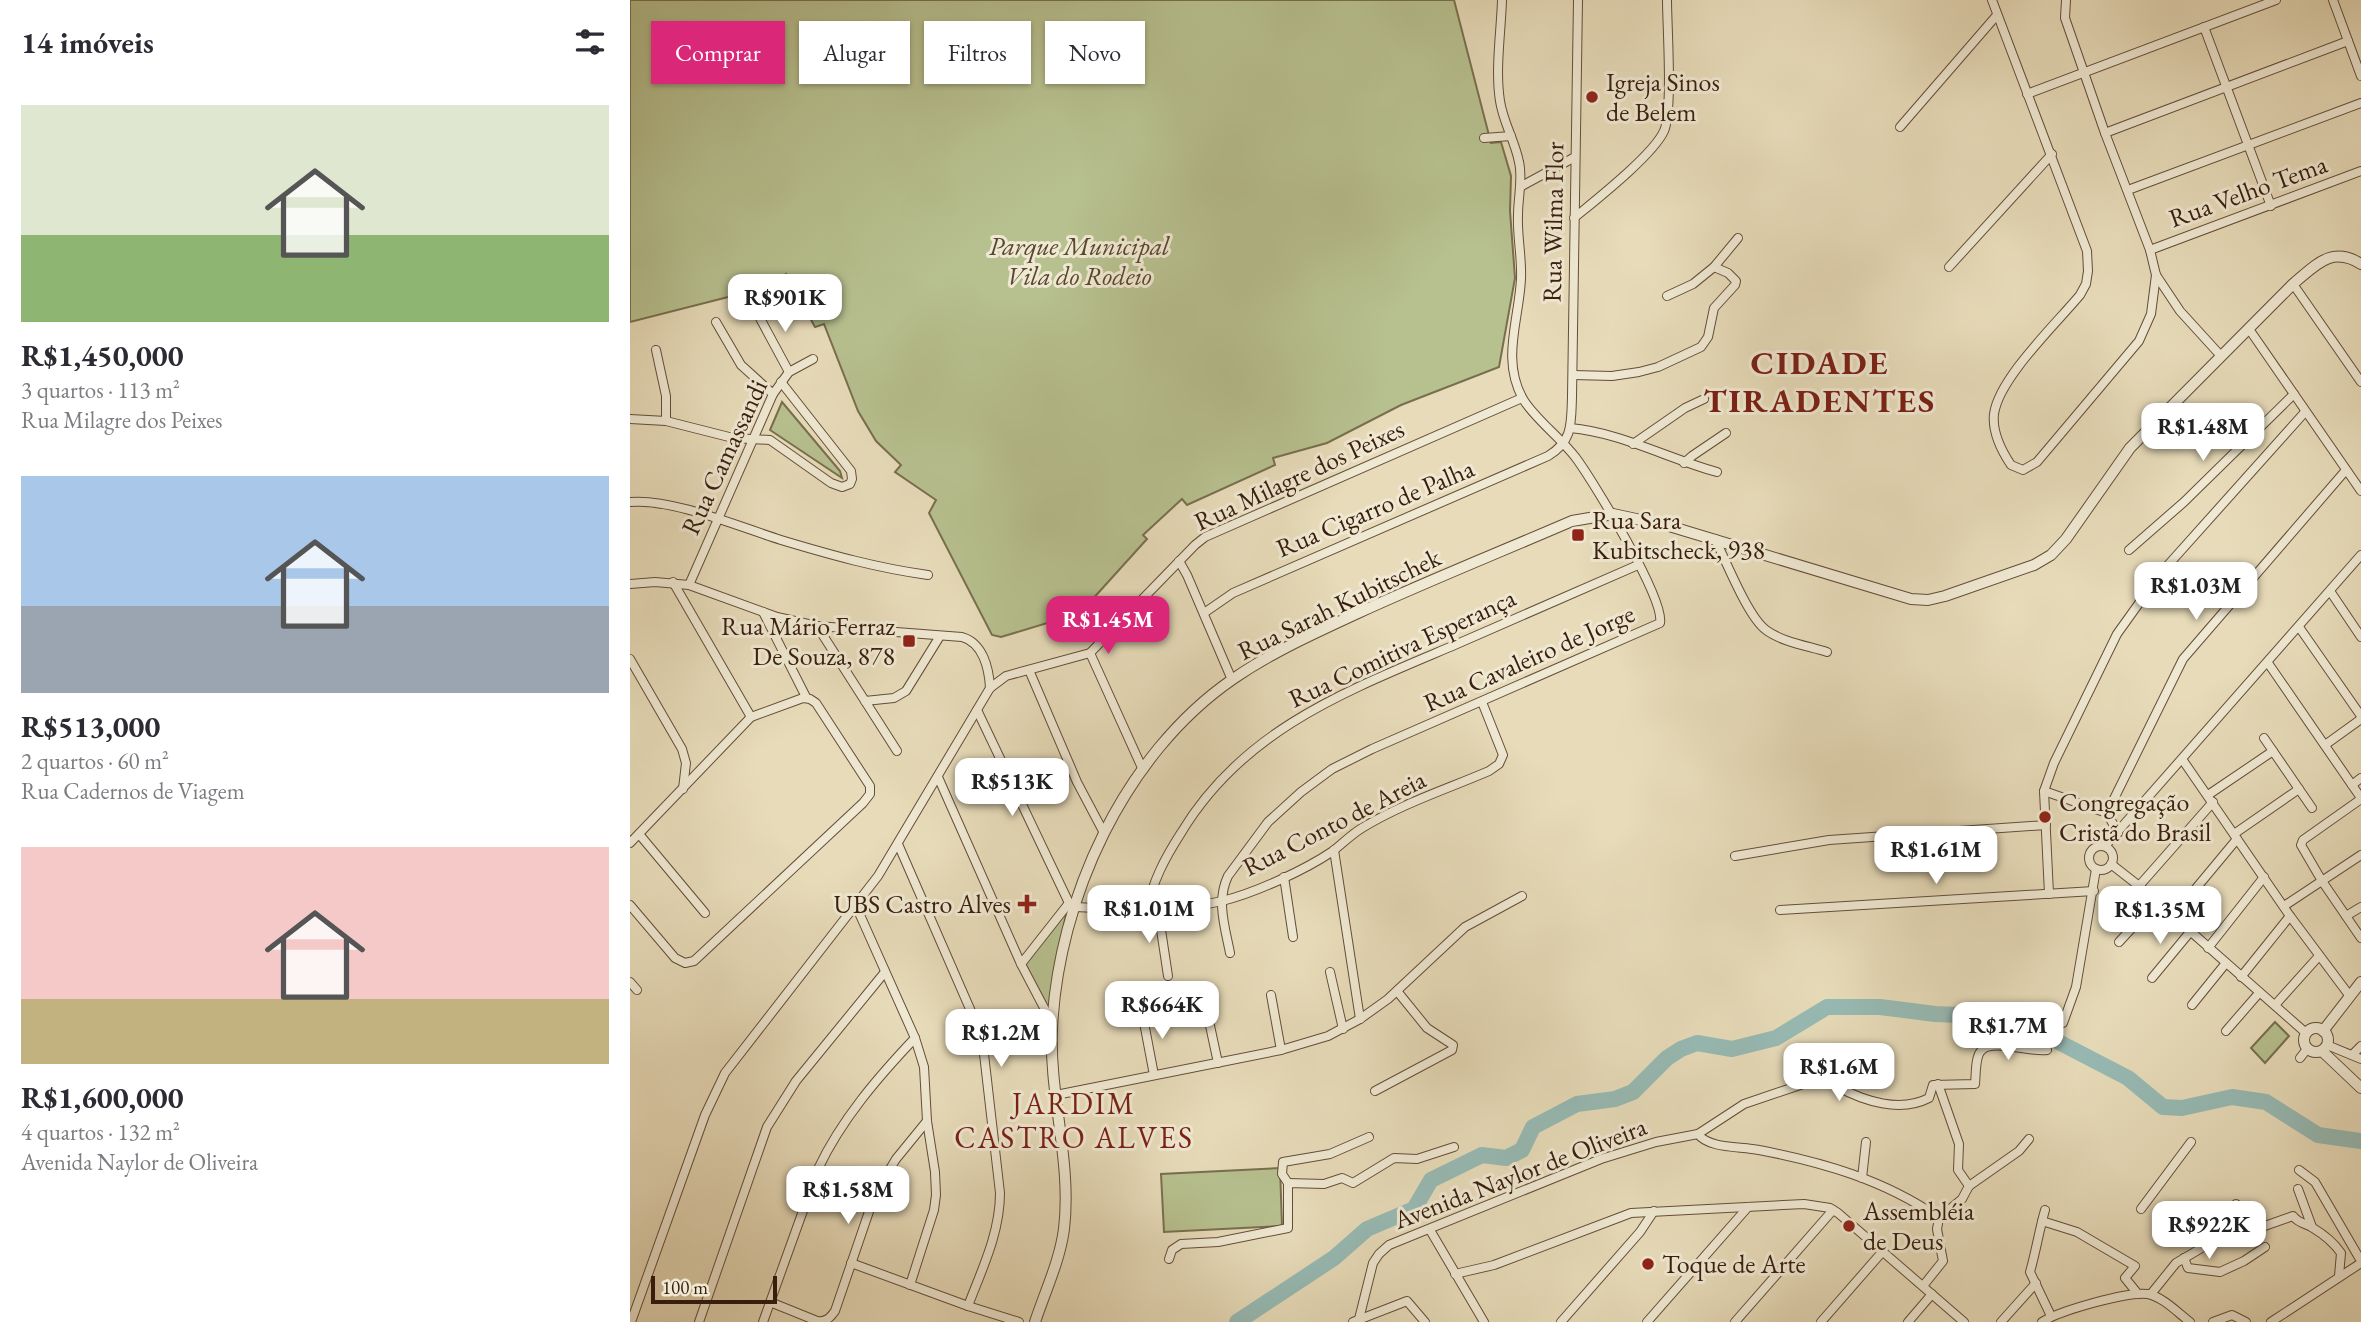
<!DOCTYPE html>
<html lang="pt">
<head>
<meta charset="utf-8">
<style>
	:root { --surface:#fff; --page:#f2f2f3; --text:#2b2b33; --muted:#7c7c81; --accent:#db2777 }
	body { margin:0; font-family:"EB Garamond",serif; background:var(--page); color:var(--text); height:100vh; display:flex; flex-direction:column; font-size:26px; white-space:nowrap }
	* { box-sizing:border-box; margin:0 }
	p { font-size:23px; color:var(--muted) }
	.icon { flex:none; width:38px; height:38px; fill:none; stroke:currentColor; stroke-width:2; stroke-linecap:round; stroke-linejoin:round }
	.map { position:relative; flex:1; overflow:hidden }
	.side { display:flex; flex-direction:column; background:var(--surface); width:630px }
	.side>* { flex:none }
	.guide { position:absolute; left:21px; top:21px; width:665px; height:63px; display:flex; gap:14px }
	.scale { position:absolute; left:21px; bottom:18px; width:126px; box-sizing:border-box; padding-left:7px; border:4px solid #391e0e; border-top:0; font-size:19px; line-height:24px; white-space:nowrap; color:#391e0e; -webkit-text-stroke:5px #efe8d2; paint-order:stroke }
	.price { position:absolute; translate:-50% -60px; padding:0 16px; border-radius:14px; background:#fff; color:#222; font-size:23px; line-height:46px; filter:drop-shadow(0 2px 4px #0008) }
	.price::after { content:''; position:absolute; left:50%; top:42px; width:21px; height:16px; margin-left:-10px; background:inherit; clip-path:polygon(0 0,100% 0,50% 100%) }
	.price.active { background:var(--accent); color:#fff }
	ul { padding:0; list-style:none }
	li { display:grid; align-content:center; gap:14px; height:371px; padding:0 21px }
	li span { display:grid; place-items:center; height:217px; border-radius:0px; color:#555 }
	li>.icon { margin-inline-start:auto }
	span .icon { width:126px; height:126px; fill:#fffc; stroke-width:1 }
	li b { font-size:30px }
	h2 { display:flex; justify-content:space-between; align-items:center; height:84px; padding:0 21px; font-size:30px }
	.pill { padding:0 24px; border-radius:0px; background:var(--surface); box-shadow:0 2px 5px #0004; font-size:24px; line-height:63px }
	.pill.active { background:var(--accent); color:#fff }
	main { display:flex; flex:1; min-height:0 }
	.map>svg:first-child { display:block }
	.green { fill:#b7c08f; stroke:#786f4e; stroke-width:2 }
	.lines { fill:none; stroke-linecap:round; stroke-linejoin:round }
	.river { stroke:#97bab4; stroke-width:16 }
	.minor-casing { stroke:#644d39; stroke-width:10 }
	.tertiary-casing { stroke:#644d39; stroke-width:12 }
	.minor { stroke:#efe8d2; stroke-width:8 }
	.tertiary { stroke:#efe8d2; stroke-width:10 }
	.poi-dot { fill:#8f2418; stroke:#efe8d2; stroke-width:2.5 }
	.labels { text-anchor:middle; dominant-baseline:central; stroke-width:6; stroke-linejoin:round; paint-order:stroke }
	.poi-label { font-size:26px; fill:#391e0e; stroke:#efe8d2; text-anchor:start }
	.street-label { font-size:26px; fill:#391e0e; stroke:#efe8d2 }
	.park-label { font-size:26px; font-style:italic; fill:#58462e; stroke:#efe8d2 }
	.quarter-label { font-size:30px; letter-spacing:2px; fill:#7a1f14; stroke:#efe8d2 }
	.district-label { font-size:33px; font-weight:bold; letter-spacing:2px; fill:#7a1f14; stroke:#efe8d2 }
</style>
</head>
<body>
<main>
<section class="side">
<h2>14 imóveis<svg class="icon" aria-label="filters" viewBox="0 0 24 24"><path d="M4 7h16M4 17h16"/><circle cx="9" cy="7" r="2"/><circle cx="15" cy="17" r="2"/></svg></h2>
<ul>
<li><span style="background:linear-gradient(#dfe7d0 60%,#8fb573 0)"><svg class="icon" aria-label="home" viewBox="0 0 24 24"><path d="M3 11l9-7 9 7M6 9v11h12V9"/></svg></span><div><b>R$1,450,000</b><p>3 quartos · 113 m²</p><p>Rua Milagre dos Peixes</p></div></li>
<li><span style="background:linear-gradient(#a9c7e8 60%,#9aa5b1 0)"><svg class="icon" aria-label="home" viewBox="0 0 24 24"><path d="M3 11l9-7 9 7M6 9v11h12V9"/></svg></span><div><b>R$513,000</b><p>2 quartos · 60 m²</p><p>Rua Cadernos de Viagem</p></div></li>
<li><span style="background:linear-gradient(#f6c9c9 70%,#c2b280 0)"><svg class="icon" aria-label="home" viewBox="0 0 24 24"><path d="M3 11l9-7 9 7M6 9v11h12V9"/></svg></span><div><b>R$1,600,000</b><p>4 quartos · 132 m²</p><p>Avenida Naylor de Oliveira</p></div></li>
</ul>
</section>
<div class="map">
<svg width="1731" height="1322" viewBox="0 0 1731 1322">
	<rect width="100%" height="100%" fill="#e7dbb9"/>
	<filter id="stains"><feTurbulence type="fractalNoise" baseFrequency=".00286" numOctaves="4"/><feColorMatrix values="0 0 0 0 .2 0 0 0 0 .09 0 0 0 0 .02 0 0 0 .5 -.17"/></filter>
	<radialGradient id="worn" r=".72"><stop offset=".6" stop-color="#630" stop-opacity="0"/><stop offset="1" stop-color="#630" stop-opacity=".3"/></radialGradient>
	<g class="green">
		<polygon points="0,0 824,0 861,143 871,142 881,176 880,211 885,278 869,367 771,405 697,443 643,458 645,465 557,505 552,499 513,535 517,539 450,613 371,637 362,635 299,513 306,500 265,472 271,465 246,441 228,411 194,324 185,327 156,274 128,296 102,296 0,322"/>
		<polygon points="152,402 210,471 212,478 140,430"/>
		<polygon points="437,909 419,1009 395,964"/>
		<polygon points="1645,1022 1659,1036 1635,1063 1621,1048"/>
		<polygon points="650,1168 652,1226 534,1232 531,1174"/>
	</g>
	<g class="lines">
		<polyline class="river" points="607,1322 704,1258 737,1229 784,1209 801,1180 852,1155 876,1158 892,1150 903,1127 947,1104 985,1099 1003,1092 1037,1058 1051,1049 1067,1043 1102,1049 1146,1038 1197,1007 1250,1007 1305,1014 1353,1016 1415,1035 1498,1078 1533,1107 1552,1108 1602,1097 1636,1102 1688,1135 1731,1141"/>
		<g class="minor-casing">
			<g id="minor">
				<path d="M1362 0 1457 251 1458 271 1456 284 1450 295C1426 324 1369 378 1364 414 1362 432 1371 450 1381 465L1393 470 1407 462 1509 341 1521 314 1526 275"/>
				<polyline points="1436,0 1435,18 1475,133 1520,250 1526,275 1550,311 1591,356"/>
				<polyline points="1703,0 1731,76"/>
				<polyline points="1574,27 1641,206"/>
				<polyline points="1397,94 1646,0"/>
				<polyline points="1270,127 1367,15"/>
				<polyline points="1475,133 1718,41"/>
				<polyline points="854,138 881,136"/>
				<polyline points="890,187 945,157"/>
				<polyline points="1498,190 1731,103"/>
				<path d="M944 218C967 199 1023 155 1034 131 1043 111 1037 26 1037 0"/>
				<polyline points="1520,250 1731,171"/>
				<polyline points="1084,267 1108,238"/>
				<polyline points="1319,267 1422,154"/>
				<polyline points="1663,284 1731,382"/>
				<polyline points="125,309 159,372"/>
				<polyline points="86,322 111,365 143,394"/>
				<polyline points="1619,329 1731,491"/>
				<polyline points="26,350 36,396 36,421"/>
				<polyline points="943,375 982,376 1009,372 1028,367 1071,347 1078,337 1084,308 1105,285 1106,281 1098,273 1084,267 1063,284 1037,296"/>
				<polyline points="0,419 36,421 103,438 140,440 201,483 212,487 220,484 222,479 221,471 151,382"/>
				<path d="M940 428C989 432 1039 459 1087 472"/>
				<polyline points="1003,444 1055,408 1074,399"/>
				<polyline points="1054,463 1062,456 1096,433"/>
				<path d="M0 502C41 498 110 527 151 540 201 555 247 568 298 575"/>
				<path d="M1085 539C1096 561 1118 617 1136 630 1152 642 1178 646 1197 652"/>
				<polyline points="1499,550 1554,502 1664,394"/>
				<polyline points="549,561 557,575 602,680"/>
				<polyline points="43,582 121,717"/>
				<path d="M0 584 25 582 59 585 147 617 187 626 332 637C353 643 359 668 360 688"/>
				<polyline points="59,585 143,394 159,372 183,359"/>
				<polyline points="1700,591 1731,637"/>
				<polyline points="133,612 176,697"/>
				<path d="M574 613 603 593 918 456C943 441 941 424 942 397L948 0"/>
				<polyline points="187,626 267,751"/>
				<polyline points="1669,627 1731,716"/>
				<polyline points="460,653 513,770"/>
				<polyline points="0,659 52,749 56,763 53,789"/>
				<polyline points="1638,663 1731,798"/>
				<polyline points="399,670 447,782 474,833"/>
				<polyline points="235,701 264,698 276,691 310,636"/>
				<path d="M347 710 439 903 444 907C494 910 542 913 592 901 625 893 675 870 703 851 713 843 722 834 732 828 771 804 817 789 859 771L869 764 873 755 852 702"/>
				<polyline points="1634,738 1682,808"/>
				<polyline points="1695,745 1731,719"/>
				<polyline points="1552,759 1660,916 1719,995"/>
				<polyline points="308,777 391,964 422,1023"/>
				<polyline points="1722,785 1731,778"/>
				<polyline points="1414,791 1477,813 1488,833"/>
				<polyline points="1578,795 1643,751"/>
				<polyline points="1731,799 1673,840 1671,845 1692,881 1731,938"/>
				<polyline points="1477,813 1553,659 1716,470"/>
				<polyline points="9,834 75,913"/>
				<polyline points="1604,834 1669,789"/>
				<polyline points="0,843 121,717 173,698 180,699 186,703 240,786 240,794 233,803 64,961 55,963 45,958 0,905"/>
				<path d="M268 844 347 1025 354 1054 370 1193C370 1233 352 1269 338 1306"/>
				<polyline points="1475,846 1731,555"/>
				<circle cx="1471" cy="858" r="12"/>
				<polyline points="704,850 730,1019"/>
				<polyline points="1105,856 1199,840 1416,825"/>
				<polyline points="1481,864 1509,886 1676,1033"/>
				<polyline points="654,877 663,937"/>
				<polyline points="1509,886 1583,802"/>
				<polyline points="1419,894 1414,791 1424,763 1487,634 1530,574 1675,412"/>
				<polyline points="226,906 285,1038 294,1067 297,1121 305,1172 306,1195 304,1210 280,1285"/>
				<polyline points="1654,906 1731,855"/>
				<polyline points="528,910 538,976"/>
				<polyline points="1150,910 1464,891"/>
				<path d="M517 911C522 882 535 858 551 833 614 728 719 690 827 644 887 618 947 591 1008 565"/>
				<polyline points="1543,916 1607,839"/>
				<polyline points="1716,916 1731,907"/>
				<polyline points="1489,942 1526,902"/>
				<polyline points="1578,948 1634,877"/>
				<path d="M600 953C595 927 586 901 598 876L638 822 671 792 702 769 742 749 1030 623C1035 599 963 481 946 458 931 438 904 418 893 399 871 360 889 320 891 279 892 257 887 236 888 215 888 197 893 179 889 162 885 141 873 122 870 101 865 70 871 32 872 0"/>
				<polyline points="391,964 439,903"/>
				<polyline points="700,972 713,1029"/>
				<polyline points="1611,977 1660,916"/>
				<polyline points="1522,978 1560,932"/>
				<polyline points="0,982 7,990"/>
				<polyline points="641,995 651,1050"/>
				<polyline points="1562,1005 1596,963"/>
				<polyline points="1645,1005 1689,956"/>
				<polyline points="576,1007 588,1063"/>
				<polyline points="512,1012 524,1075"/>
				<polyline points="1433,1023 1446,987 1466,869"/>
				<polyline points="1596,1031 1629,993"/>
				<polyline points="1697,1045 1731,1059"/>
				<polyline points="1722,1055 1731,1046"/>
				<polyline points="1670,1058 1677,1049"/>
				<polyline points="1308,1084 1329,1144 1328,1170 1339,1186 1332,1199 1309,1218"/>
				<polyline points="745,1091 822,1050 823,1045 797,1028 767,991"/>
				<polyline points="426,1095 651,1050 698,1036 730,1019 758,999 835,927 892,896"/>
				<path d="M1068 1134C1079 1149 1111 1146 1129 1150 1192 1162 1255 1180 1309 1218"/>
				<polyline points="1669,1170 1685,1182 1731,1261"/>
				<polyline points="1232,1178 1236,1142"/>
				<polyline points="658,1183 652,1174 653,1162 700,1154 739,1137"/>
				<polyline points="1339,1186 1389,1151 1399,1139"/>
				<polyline points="1668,1189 1682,1227"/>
				<polyline points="1511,1209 1561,1142"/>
				<path d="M1415 1210C1409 1231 1406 1251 1400 1272L1421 1316"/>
				<polyline points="1531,1211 1551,1223 1574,1223 1586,1231"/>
				<polyline points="1412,1221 1447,1232 1505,1266 1495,1278 1508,1294"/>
				<polyline points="800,1230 854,1322"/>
				<polyline points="1554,1258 1558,1268 1590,1272 1614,1261 1635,1247"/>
				<polyline points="539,1259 542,1250 551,1244 588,1242 658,1228 658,1183 694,1184 712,1178 723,1183 764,1158 787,1159 824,1147"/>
				<polyline points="221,1263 338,1306 389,1322"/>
				<polyline points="825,1274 864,1265 1001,1213 1174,1204 1200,1208 1208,1213 1334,1322"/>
				<polyline points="1293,1286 1313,1261 1307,1229 1309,1218"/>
				<path d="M1521 1294 1546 1263 1575 1246 1606 1204 1629 1228 1663 1216C1669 1224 1676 1223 1683 1228 1693 1234 1704 1243 1711 1253L1709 1276"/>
				<path d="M140 1302 187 1321C196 1322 200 1318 205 1311L245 1194 266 1159 297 1121"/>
				<path d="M729 1319 743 1263 749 1254 759 1245 971 1159 1026 1142 1068 1134 1114 1104 1188 1079C1197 1079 1200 1082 1208 1087 1234 1101 1270 1113 1299 1098L1303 1085 1345 1084C1346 1076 1345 1057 1351 1051 1361 1038 1401 1053 1417 1050"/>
				<polyline points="1,1322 75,1115 95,1073 248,876 360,688 376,676 460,653 565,545 575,537 892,398"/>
				<polyline points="69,1322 137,1127 166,1081 255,972"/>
				<path d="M133 1322 188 1169C211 1120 248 1077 285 1038"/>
				<polyline points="723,1322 777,1301 795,1322"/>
				<polyline points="931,1322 1010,1232 1024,1211"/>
				<polyline points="1017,1322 1118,1207"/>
				<polyline points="1105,1322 1203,1210"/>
				<polyline points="1191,1322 1253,1251"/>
				<polyline points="1278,1322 1302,1294"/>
				<polyline points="1371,1322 1406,1283"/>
				<path d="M1412 1322C1429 1311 1498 1291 1518 1294 1533 1297 1548 1313 1560 1322"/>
				<polyline points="1583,1322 1602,1315 1616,1322"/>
				<polyline points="1641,1322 1731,1263"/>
			</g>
		</g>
		<g class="tertiary-casing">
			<g id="tertiary">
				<circle cx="1686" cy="1040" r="12"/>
				<polyline points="1693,1031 1731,982"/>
				<polyline points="1692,1051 1731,1088"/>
				<path d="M405 1322C415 1292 430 1260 434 1229 442 1162 419 1095 422 1029 428 899 494 754 603 679 642 652 685 633 728 613 798 581 870 552 942 521L983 514 1039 526 1281 599 1298 600 1315 596 1404 565 1421 555 1436 539 1500 448 1663 284C1685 266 1701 245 1731 264"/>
			</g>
		</g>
		<use href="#minor" class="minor"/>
		<use href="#tertiary" class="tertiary"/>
	</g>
	<g class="poi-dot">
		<circle cx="962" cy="97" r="7"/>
		<rect x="941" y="528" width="14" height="14" rx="3.5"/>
		<rect x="272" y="634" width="14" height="14" rx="3.5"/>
		<circle cx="1415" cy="817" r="7"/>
		<path d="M393.5 893.5h7v7h7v7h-7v7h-7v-7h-7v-7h7z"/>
		<circle cx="1219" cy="1226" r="7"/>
		<circle cx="1018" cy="1264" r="7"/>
	</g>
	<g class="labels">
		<g class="poi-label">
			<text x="976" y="82">Igreja Sinos<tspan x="976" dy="30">de Belem</tspan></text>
			<text x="962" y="520">Rua Sara<tspan x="962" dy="30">Kubitscheck, 938</tspan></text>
			<text x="265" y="626" text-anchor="end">Rua Mário Ferraz<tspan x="265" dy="30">De Souza, 878</tspan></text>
			<text x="1429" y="802">Congregação<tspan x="1429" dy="30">Cristã do Brasil</tspan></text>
			<text x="381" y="904" text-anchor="end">UBS Castro Alves</text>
			<text x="1233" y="1211">Assembléia<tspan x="1233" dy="30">de Deus</tspan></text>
			<text x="1032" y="1264">Toque de Arte</text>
		</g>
		<g class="street-label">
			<text transform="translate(1618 191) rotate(-20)">Rua Velho Tema</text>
			<text transform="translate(923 222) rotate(-89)">Rua Wilma Flor</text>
			<text transform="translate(94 457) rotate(-65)">Rua Camassandi</text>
			<text transform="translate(669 475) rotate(-25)">Rua Milagre dos Peixes</text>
			<text transform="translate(745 508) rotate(-23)">Rua Cigarro de Palha</text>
			<text transform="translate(709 604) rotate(-26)">Rua Sarah Kubitschek</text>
			<text transform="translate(772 648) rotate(-25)">Rua Comitiva Esperança</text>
			<text transform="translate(899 658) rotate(-24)">Rua Cavaleiro de Jorge</text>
			<text transform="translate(704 823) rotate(-27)">Rua Conto de Areia</text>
			<text transform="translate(890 1173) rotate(-21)">Avenida Naylor de Oliveira</text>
		</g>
		<g class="park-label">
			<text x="449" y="246">Parque Municipal<tspan x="449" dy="30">Vila do Rodeio</tspan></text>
		</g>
		<g class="quarter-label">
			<text x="444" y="1103">JARDIM<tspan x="444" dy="34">CASTRO ALVES</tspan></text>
		</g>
		<g class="district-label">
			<text x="1190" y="362">CIDADE<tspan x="1190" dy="38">TIRADENTES</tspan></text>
		</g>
	</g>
	<rect width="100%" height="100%" filter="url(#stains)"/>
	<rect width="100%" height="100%" fill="url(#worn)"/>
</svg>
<div class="scale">100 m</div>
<b class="price" style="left:155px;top:334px">R$901K</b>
<b class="price" style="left:1573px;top:463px">R$1.48M</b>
<b class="price" style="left:1566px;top:622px">R$1.03M</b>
<b class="price active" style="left:478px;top:656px">R$1.45M</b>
<b class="price" style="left:382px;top:818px">R$513K</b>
<b class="price" style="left:1306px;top:886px">R$1.61M</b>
<b class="price" style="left:519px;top:945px">R$1.01M</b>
<b class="price" style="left:1530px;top:946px">R$1.35M</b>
<b class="price" style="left:532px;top:1041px">R$664K</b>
<b class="price" style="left:1378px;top:1062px">R$1.7M</b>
<b class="price" style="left:371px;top:1069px">R$1.2M</b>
<b class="price" style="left:1209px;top:1103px">R$1.6M</b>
<b class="price" style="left:218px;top:1226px">R$1.58M</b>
<b class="price" style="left:1579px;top:1261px">R$922K</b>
<div class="guide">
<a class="pill active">Comprar</a>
<a class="pill">Alugar</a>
<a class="pill">Filtros</a>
<a class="pill">Novo</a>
</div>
</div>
</main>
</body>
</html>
